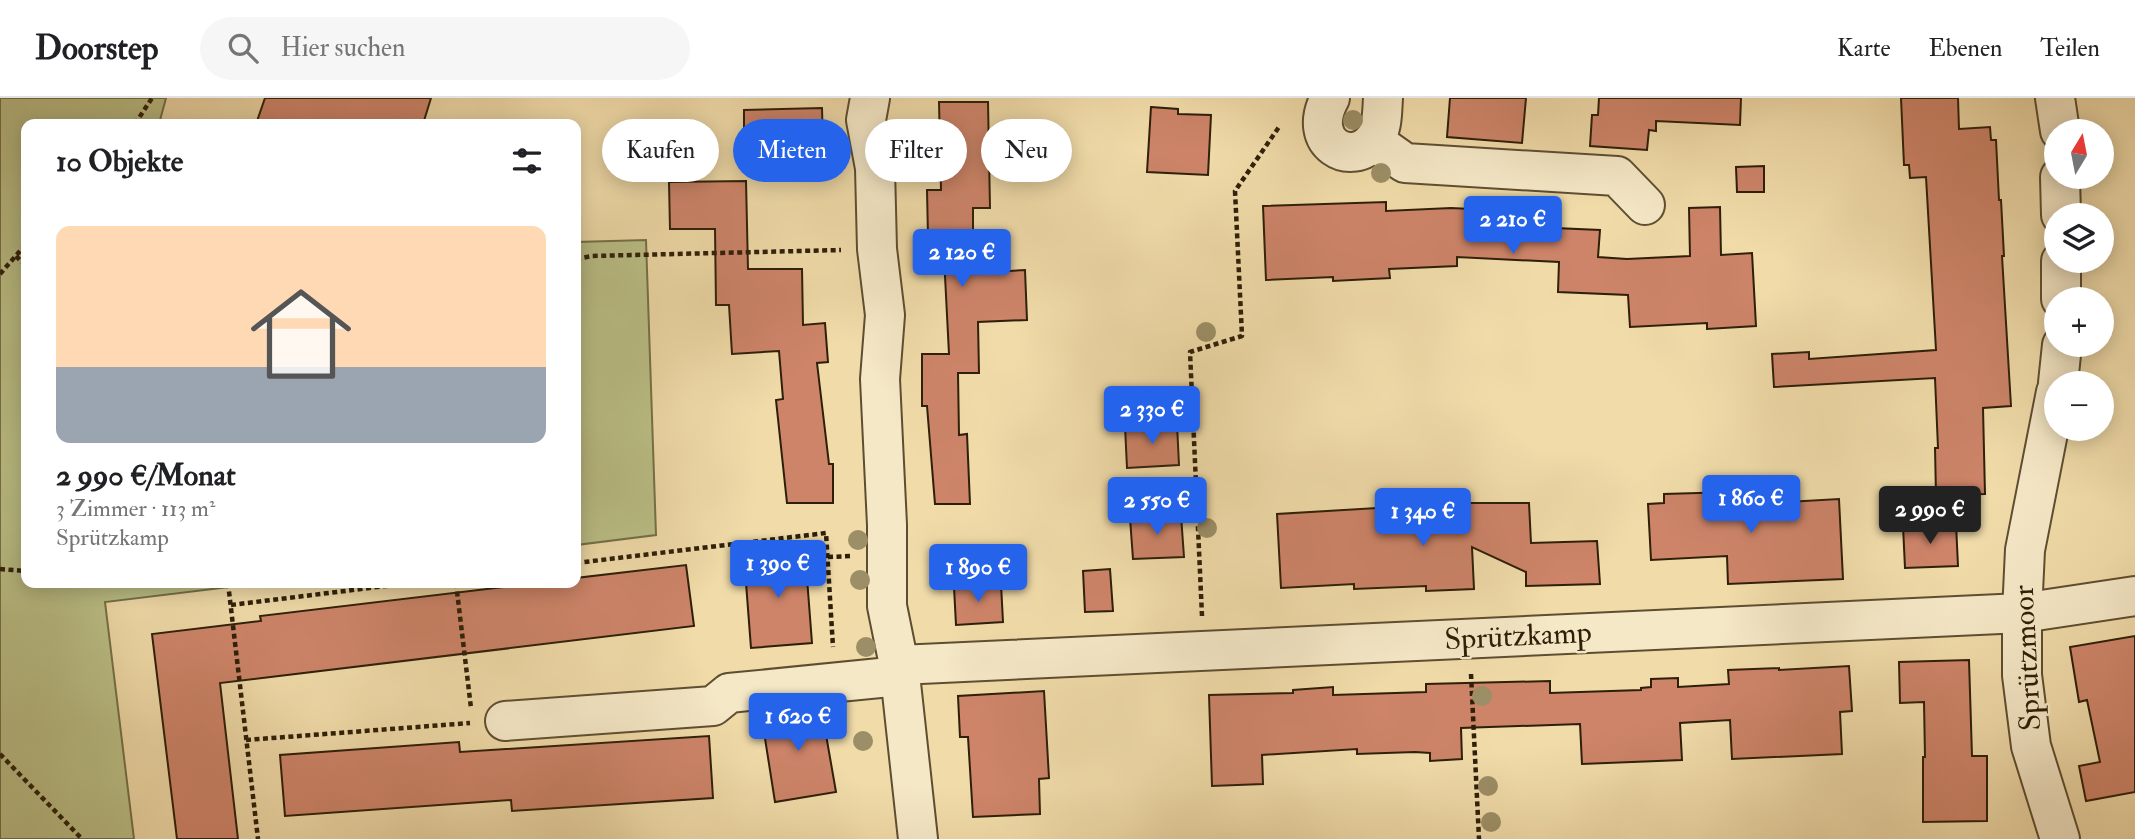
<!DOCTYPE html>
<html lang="de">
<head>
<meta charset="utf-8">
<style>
	:root { --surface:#fff; --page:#f6f6f6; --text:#202124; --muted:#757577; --line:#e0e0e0; --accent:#2563eb }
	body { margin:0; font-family:"IM FELL Double Pica",serif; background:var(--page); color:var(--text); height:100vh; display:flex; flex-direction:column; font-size:26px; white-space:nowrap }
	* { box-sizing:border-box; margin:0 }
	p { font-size:23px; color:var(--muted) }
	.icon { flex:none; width:38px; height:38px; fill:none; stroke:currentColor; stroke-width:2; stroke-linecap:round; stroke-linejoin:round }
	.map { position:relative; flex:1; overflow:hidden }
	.details { position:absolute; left:21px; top:21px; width:560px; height:469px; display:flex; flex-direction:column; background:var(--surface); border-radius:14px; box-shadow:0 4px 18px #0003 }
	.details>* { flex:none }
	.hud { position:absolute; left:602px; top:21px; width:665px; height:63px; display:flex; gap:14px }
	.needle { width:46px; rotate:10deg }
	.buttons { position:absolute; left:2044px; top:21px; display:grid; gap:14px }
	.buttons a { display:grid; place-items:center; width:70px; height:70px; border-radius:50%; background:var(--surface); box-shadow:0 4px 18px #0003; font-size:35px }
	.price { position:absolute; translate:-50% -60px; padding:0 16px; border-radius:7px; background:var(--accent); color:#fff; font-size:23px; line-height:46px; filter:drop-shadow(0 2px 4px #0008) }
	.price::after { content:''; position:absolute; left:50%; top:42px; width:21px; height:16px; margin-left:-10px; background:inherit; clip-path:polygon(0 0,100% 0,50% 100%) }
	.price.on { background:#222; color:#fff }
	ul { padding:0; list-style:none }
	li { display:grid; align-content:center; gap:14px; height:371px; padding:0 35px }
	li+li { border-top:2px solid var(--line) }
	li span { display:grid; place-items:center; height:217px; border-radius:14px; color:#555 }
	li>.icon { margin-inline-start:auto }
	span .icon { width:126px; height:126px; fill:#fffc; stroke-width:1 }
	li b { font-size:30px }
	h2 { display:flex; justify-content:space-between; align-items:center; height:84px; padding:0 35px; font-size:30px }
	.pill { padding:0 24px; border-radius:32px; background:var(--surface); box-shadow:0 4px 18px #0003; font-size:24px; line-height:63px }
	.pill.on { background:var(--accent); color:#fff }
	header { display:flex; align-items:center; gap:42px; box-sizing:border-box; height:98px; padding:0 35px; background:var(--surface); border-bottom:2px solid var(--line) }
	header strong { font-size:33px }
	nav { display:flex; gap:38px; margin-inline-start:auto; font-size:24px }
	.search { width:490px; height:63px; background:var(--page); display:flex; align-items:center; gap:18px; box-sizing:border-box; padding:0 24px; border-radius:38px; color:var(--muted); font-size:26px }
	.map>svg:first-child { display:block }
	.green { fill:#bbc087; stroke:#747048; stroke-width:2 }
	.building { fill:#cd8469; stroke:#2e1f09; stroke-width:2 }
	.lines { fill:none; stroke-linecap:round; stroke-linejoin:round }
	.minor-casing { stroke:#5e4e31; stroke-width:42 }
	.path { stroke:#2e1f09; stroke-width:4.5; stroke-dasharray:5 3.5; stroke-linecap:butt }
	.minor { stroke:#f5e8c7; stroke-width:38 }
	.tree { fill:#9c8e66 }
	.labels { text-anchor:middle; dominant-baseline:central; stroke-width:5; stroke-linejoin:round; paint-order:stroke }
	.street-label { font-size:30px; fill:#2e1f09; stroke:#f5e8c7 }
</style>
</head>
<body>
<header>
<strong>Doorstep</strong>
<div class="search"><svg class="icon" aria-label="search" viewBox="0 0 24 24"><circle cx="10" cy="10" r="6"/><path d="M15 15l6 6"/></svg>Hier suchen</div>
<nav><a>Karte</a><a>Ebenen</a><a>Teilen</a></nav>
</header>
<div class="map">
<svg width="2135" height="741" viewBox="0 0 2135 741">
	<rect width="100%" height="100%" fill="#f0dba9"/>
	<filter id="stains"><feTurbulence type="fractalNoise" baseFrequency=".00286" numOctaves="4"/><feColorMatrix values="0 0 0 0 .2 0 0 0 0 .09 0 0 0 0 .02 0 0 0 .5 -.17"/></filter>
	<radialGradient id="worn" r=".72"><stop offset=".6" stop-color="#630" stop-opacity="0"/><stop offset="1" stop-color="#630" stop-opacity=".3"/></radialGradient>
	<g class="green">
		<polygon points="0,0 166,0 159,26 26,26 26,485 263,485 105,504 134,741 0,741"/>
		<polygon points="646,142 656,437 576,447 576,144"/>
	</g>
	<g class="building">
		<polygon points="265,0 431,0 423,26 256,26"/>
		<polygon points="1450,0 1526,0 1522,45 1447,39"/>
		<polygon points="1599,0 1741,0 1740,27 1656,23 1656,33 1649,32 1647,52 1590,48 1592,17 1598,17"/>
		<polygon points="1901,0 1958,0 1959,31 1990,29 1991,42 1996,42 1999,102 2001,102 2004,158 2002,158 2011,308 1983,310 1985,396 1936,397 1935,350 1938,350 1935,280 1774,289 1772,256 1809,254 1809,261 1936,252 1926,79 1910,80 1909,67 1904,67"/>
		<polygon points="939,4 988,4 990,110 973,110 973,175 1025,172 1027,222 978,224 979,275 958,275 959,337 967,336 970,406 935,406 927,308 922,308 922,256 949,256 943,139 928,139 927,92 941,92"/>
		<polygon points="1151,9 1178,11 1178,16 1211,17 1208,77 1147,74"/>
		<polygon points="822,10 823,46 744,48 744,12"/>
		<polygon points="1764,68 1764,94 1737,94 1736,69"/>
		<polygon points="746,83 748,171 802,171 803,227 825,225 828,264 817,265 829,366 833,366 833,405 787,405 776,302 783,301 779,253 732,256 729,207 716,207 715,131 670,131 669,84"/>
		<polygon points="1386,104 1386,113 1451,110 1532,114 1532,129 1600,132 1598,159 1627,161 1690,158 1689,110 1720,109 1721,157 1752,155 1756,228 1707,231 1707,225 1630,229 1628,197 1558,194 1559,164 1457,159 1457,168 1389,171 1390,180 1333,183 1333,179 1266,182 1263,108"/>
		<polygon points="1177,326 1179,367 1127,370 1125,328"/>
		<polygon points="1768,393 1769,405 1839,401 1843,481 1728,486 1727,458 1651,462 1648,406 1664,405 1664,396"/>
		<polygon points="1461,405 1529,405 1531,445 1597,443 1600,486 1526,488 1526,474 1472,449 1474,491 1426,493 1426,488 1354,491 1354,486 1281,490 1277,416"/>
		<polygon points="1181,417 1184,459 1133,461 1130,420"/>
		<polygon points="1956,426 1958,468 1905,470 1903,428"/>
		<polygon points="805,454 812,545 751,550 744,459"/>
		<polygon points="686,467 694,528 220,585 238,741 177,741 152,536 261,523 260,518 538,485 576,485 576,480"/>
		<polygon points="1110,471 1113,513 1085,514 1083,473"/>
		<polygon points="1001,486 1003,524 956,527 954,489"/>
		<polygon points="2135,538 2135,694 2086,703 2079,668 2100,664 2087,602 2079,604 2070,549"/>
		<polygon points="1969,562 1972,658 1987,658 1987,723 1923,724 1923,659 1925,659 1924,604 1900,605 1899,564"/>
		<polygon points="1849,568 1852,613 1840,614 1842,656 1732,661 1730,622 1680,625 1682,662 1582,666 1580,626 1461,630 1462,661 1430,663 1430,655 1415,654 1357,656 1357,651 1262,657 1263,686 1212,688 1209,597 1293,595 1293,592 1333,589 1333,597 1426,594 1426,586 1550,583 1550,595 1641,592 1641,590 1651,589 1651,581 1678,580 1678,589 1729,586 1728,572 1779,570 1779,572"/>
		<polygon points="1044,593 1049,680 1039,681 1040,716 973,719 968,639 960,639 958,598"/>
		<polygon points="821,608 836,694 775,704 761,615"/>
		<polygon points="709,638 713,700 512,713 511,702 285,718 280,657 459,644 460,654"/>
	</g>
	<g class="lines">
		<g class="minor-casing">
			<g id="minor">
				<polyline points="870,0 866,22 875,70 877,151 885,217 880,281 887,427 887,508 899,567 918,741"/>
				<path d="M1330 0C1305 46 1352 70 1374 42 1383 31 1382 13 1383 0"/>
				<polyline points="2055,0 2060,33"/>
				<polyline points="1374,43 1405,65 1617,78 1645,107"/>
				<polyline points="2060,79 2061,117"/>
				<polyline points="2061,163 2061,201"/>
				<polyline points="2058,285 2062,247"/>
				<polyline points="2056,294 2025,452 2022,515 2022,577 2031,648 2060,741"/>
				<polyline points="899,567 2022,515 2135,498"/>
				<polyline points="505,623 713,608 729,595 900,578"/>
			</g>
		</g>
		<g class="path">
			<polyline points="135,26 152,0"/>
			<polyline points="16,158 26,168"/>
			<polyline points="576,161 592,158 841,152"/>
			<polyline points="0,176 26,146"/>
			<polyline points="828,459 852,458"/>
			<polyline points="576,465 826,435 833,549"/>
			<polyline points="0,471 26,473"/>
			<polyline points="228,485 258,741"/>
			<polyline points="456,485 471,610"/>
			<polyline points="231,507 410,485"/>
			<polyline points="1202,518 1190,254 1242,238 1235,93 1279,29"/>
			<polyline points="1471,576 1479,741"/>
			<polyline points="246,642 470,625"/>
			<polyline points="0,656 82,741"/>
		</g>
		<use href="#minor" class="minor"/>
	</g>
	<g class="tree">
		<circle cx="1353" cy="22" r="10"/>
		<circle cx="1381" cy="75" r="10"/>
		<circle cx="1206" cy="234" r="10"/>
		<circle cx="1207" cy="430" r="10"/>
		<circle cx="858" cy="442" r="10"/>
		<circle cx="860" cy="482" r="10"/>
		<circle cx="866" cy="549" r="10"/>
		<circle cx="1482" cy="598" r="10"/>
		<circle cx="863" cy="643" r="10"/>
		<circle cx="1488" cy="688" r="10"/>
		<circle cx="1491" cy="724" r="10"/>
	</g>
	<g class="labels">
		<g class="street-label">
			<text transform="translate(1518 538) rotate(-3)">Sprützkamp</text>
			<text transform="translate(2027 560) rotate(-93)">Sprützmoor</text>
		</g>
	</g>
	<rect width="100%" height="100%" filter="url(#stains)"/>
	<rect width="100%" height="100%" fill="url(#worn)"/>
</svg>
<div class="buttons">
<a><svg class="needle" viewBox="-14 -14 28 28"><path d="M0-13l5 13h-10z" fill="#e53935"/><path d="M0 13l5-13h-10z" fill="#757577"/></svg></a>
<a><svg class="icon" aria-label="layers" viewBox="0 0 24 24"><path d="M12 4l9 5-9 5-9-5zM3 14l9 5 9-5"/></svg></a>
<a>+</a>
<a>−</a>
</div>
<b class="price" style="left:1513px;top:158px">2 210 €</b>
<b class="price" style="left:962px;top:191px">2 120 €</b>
<b class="price" style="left:1152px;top:348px">2 330 €</b>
<b class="price" style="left:1751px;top:437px">1 860 €</b>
<b class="price" style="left:1157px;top:439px">2 550 €</b>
<b class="price on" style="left:1930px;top:448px">2 990 €</b>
<b class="price" style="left:1423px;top:450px">1 340 €</b>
<b class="price" style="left:778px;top:502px">1 390 €</b>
<b class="price" style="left:978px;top:506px">1 890 €</b>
<b class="price" style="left:798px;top:655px">1 620 €</b>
<div class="hud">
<a class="pill">Kaufen</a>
<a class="pill on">Mieten</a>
<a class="pill">Filter</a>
<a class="pill">Neu</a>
</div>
<section class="details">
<h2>10 Objekte<svg class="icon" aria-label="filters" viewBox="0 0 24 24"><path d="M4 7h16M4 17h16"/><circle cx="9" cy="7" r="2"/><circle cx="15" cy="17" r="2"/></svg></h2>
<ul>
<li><span style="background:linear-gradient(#ffd9b3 65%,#9aa5b1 0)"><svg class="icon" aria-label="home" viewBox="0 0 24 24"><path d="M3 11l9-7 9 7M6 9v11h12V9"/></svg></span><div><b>2 990 €/Monat</b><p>3 Zimmer · 113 m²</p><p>Sprützkamp</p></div></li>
</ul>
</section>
</div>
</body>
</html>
